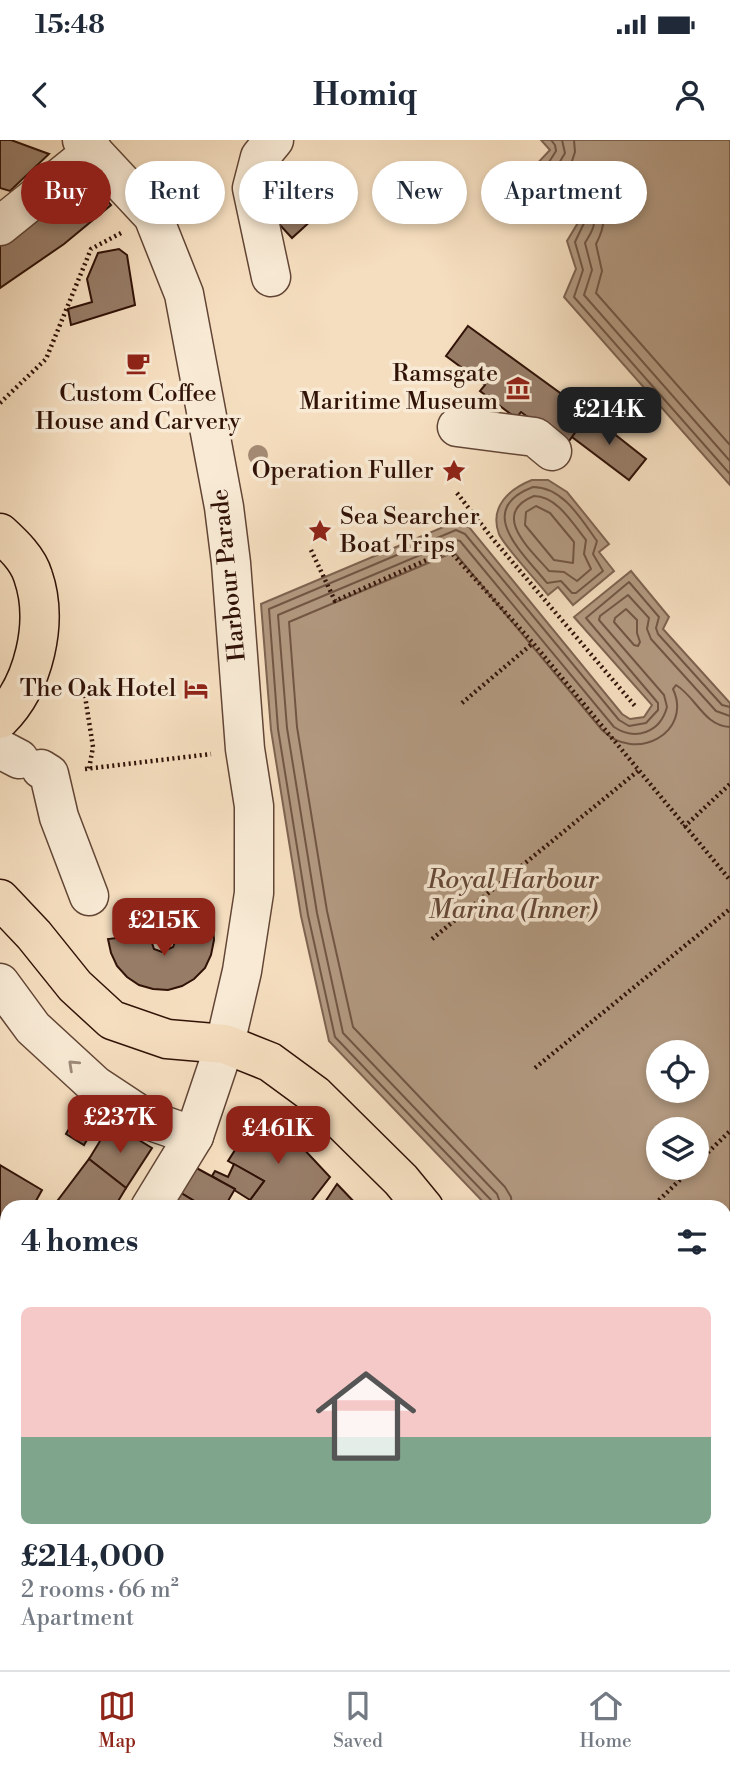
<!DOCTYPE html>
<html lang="en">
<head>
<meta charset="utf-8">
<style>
	:root { --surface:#fff; --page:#f2f2f3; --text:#1f2937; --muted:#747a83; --line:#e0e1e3; --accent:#8f2418 }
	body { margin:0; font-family:"Libre Bodoni",serif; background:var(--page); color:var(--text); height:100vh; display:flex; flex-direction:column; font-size:26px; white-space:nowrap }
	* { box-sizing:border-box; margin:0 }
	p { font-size:23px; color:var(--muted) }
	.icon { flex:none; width:38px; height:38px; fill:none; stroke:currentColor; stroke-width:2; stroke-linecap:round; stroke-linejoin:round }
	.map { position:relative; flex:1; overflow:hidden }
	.details { position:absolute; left:0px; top:1060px; width:732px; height:471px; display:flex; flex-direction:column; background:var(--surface); border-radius:21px 21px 0 0; box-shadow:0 4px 10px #0003 }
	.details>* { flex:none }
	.hud { position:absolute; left:21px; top:21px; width:690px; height:63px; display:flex; gap:14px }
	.tools { position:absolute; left:646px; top:900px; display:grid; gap:14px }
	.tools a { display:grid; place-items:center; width:63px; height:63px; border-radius:50%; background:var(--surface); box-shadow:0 4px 10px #0003; font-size:35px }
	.price { position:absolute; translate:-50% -60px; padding:0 16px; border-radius:14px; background:var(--accent); color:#fff; font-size:23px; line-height:46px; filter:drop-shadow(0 2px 4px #0008) }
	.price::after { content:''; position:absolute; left:50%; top:42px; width:21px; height:16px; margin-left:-10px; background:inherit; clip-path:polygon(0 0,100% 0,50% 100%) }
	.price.active { background:#222; color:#fff }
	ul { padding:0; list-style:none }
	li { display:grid; align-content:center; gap:14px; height:371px; padding:0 21px }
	li span { display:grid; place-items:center; height:217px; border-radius:10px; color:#555 }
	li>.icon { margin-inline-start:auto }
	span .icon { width:126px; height:126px; fill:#fffc; stroke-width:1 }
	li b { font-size:30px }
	h2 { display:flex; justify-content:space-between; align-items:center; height:84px; padding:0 21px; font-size:30px }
	.pill { padding:0 24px; border-radius:32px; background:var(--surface); box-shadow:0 4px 10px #0003; font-size:24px; line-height:63px }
	.pill.active { background:var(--accent); color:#fff }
	.status { display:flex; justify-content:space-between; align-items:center; height:49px; padding:0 35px; background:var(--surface); direction:ltr }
	.status svg { height:19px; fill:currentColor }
	header { display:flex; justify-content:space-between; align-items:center; height:91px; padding:0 21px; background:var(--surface); font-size:32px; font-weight:700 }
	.tab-bar { display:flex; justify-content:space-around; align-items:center; height:98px; border-top:2px solid var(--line); background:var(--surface); font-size:19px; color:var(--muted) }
	.tab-bar a { display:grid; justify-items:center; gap:4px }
	.tab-bar .active { color:var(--accent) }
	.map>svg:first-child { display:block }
	.water { fill:#b29980; stroke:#7e6350; stroke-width:2; fill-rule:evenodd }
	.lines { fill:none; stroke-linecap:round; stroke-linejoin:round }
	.shore { stroke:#725644; stroke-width:2 }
	.building { fill:#977c67; stroke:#311207; stroke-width:2 }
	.minor-casing { stroke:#624535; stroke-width:41 }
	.major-casing { stroke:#311207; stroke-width:41 }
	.path { stroke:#311207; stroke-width:4.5; stroke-dasharray:2 3.5; stroke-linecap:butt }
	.minor { stroke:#f8ead5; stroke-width:38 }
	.major { stroke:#f5debf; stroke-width:38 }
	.tree { fill:#a48a73 }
	.oneway { stroke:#9e8978 }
	.labels { text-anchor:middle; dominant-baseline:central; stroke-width:7; stroke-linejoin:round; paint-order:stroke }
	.poi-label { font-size:24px; fill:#311207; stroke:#f8ead5; text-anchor:end }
	.street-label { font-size:24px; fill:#311207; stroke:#f8ead5 }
	.water-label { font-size:26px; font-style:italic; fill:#654837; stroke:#f8ead5 }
</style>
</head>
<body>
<div class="status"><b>15:48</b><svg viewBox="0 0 49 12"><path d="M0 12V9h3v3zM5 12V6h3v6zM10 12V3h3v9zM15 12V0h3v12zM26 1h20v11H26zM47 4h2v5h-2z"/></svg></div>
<header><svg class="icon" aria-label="back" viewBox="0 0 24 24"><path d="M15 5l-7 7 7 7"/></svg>Homiq<svg class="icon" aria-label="person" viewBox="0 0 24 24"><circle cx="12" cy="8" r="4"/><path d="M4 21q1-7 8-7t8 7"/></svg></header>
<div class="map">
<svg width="730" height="1530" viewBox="0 0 730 1530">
	<rect width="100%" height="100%" fill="#f5debf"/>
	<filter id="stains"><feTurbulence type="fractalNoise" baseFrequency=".00286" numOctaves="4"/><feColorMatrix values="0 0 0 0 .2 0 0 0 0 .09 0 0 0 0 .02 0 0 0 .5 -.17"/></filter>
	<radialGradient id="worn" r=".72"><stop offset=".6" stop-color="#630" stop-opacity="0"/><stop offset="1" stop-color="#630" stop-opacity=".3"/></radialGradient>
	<g class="water">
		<polygon points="541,0 730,0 730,345 564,157 576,129 567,101 579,81 533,28 550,10"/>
		<path d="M532 340H548L567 352 609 404 599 412 614 431 573 465 558 447 548 455C538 442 504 406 499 394 489 367 509 349 532 340Z"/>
		<path d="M455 382 469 387 622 574 630 579 644 577 652 565 574 477 631 431 669 477 663 489 730 563V1320L724 1315V1068L488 1067 329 901 301 776 271 590 261 464ZM658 912H696V950H658ZM658 989H696V1027H658Z"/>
	</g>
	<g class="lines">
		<g class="shore">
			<polyline points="551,0 555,5 556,11 544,30 586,79 575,102 583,130 574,157 730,334"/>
			<path d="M562 0 565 13 555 30C565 41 596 69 594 83 594 90 588 97 585 103L592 130 584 155 730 321"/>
			<path d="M574 0 575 12 569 30C593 58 616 66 596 104L602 131 596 153 730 305"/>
			<path d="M533 347C563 347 581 379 597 401L593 414 603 431 576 453H572L561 441 547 443C523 413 473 370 533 347Z"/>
			<path d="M534 356C557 356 573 384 586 400L584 414 591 429 577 441 564 432 549 431C531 410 489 374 534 356Z"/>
			<polygon points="536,366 550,373 574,402 573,423 554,420 525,385 526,372"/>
			<polygon points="626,469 637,480 637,493 640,502 638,506 634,505 614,482 615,478"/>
			<polyline points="493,1068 491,1060 335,897 308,775 278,589 269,469 456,390 465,394 619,580 629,586 646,583 658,570 658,563 586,478 629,442 659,477 656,488 658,494 722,565 730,567"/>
			<path d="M502 1068 497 1054 343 893 317 773 287 588 278 475 456 400 460 401 614 587C635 601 660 593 667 567L664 555 599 480 600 476 628 455 649 478 647 489 651 499 716 571 730 576"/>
			<path d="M512 1068 511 1057 505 1047 353 887 327 771 297 587 289 482 454 412 602 590C636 624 693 592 673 549L676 545C696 557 704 586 730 587"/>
		</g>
	</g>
	<g class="building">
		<polygon points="0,0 11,0 49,14 10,51 0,48"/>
		<polygon points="278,22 325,68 292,98 265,69"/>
		<polygon points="81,29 111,65 64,104 0,148 0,93"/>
		<polygon points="119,109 127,115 135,165 71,185 68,169 92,162 87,139 98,113"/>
		<polygon points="468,186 589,274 566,305 521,272 516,278 480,251 485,245 446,216"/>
		<polygon points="589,274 646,319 629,340 572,297"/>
		<polygon points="213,786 214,800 211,815 205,828 194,839 182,846 168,850 153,849 139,845 127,837 117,826 111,813 108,799 149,794 154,809 162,812 173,807 175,802 173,791"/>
		<polygon points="84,963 102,974 84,1005 66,994"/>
		<polygon points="271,974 330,1037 306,1068 244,1068 264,1041 228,1021 257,976"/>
		<polygon points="111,983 152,1008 126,1048 89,1019"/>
		<polygon points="89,1019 126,1048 114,1068 52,1068"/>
		<polygon points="234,1024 264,1041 250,1060 212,1036 215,1031 228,1037"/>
		<polygon points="0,1025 42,1050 32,1068 7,1068 7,1088 0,1083"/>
		<polygon points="191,1025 235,1049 224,1068 206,1068 176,1050"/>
		<polygon points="337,1044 358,1066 360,1068 321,1068"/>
		<polygon points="176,1050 206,1068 166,1068"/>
		<polygon points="0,1083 7,1088 7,1136 0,1132"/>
		<polygon points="0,1149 7,1154 7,1182 0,1176"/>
		<polygon points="0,1176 7,1182 7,1210 5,1212 0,1208"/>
		<polygon points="0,1208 5,1212 7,1225 7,1231 0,1239"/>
		<polygon points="0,1305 7,1312 7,1333 2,1339 0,1336"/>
		<polygon points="0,1368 7,1375 7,1396 2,1400 0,1398"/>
		<polygon points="0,1398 7,1405 7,1424 0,1431"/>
		<polygon points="0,1458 7,1459 7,1517 0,1512"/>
		<polygon points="157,1524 185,1524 189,1527 187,1530 153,1530"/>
		<polygon points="246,1524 467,1524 475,1530 242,1530"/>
	</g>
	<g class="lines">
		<g class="minor-casing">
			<g id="minor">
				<polyline points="82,0 153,76 184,154 224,367 231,423 245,609 254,666 254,753 242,831 225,904 194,996 150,1068"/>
				<polyline points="0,86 93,11"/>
				<polyline points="271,137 252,48 260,17 274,0"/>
				<polyline points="457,287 535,297 552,311"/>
				<polyline points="0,609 19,619"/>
				<polyline points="41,629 49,634 59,677 89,756"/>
				<polyline points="0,843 33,888 95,945 148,980 194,996"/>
				<polyline points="0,1274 7,1267"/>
				<polyline points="724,1372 730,1378"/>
				<polyline points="0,1445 7,1440"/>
				<polyline points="672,1524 680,1530"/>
				<polyline points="219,1530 223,1524"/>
				<polyline points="541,1530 545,1524"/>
				<polyline points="632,1530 641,1524"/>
			</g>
		</g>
		<g class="major-casing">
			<g id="major">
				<path d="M0 393C13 405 28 419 33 436 49 482 34 545 0 579"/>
				<polyline points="0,759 34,795 75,846 112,880 167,899 225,904 270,922 315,955 401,1040 424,1068"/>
				<polyline points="724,1500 730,1506"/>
			</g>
		</g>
		<g class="path">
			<polyline points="0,263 46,219 91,109 121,93"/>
			<polyline points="457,353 492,398 635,566"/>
			<polyline points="311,410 335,461 449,410 533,503 730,740"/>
			<polyline points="85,556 93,607 89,629"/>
			<polyline points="462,563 533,503"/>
			<polyline points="85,629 211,614"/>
			<polyline points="684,687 730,644"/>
			<polyline points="432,799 638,631"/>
			<polyline points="535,928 730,769"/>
			<polyline points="696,1024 730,991"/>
			<polyline points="651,1068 693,1027"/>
			<polyline points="0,1518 7,1523"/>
			<polyline points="9,1524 17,1530"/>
			<polyline points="106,1530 110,1524"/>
		</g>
		<use href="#minor" class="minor"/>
		<use href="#major" class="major"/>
	</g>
	<circle class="tree" cx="258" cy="315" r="10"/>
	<defs><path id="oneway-chevron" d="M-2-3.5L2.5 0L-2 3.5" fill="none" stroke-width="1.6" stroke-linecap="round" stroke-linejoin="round" transform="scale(1.75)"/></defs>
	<use class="oneway" href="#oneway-chevron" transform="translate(73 925) rotate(-137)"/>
	<defs>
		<g id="cafe-bare" transform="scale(1.89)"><path d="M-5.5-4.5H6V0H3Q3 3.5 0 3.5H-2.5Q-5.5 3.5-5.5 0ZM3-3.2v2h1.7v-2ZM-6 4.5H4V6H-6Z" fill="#8f2418" stroke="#f8ead5" stroke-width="2.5" paint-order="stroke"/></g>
		<g id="museum-bare" transform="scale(1.89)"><path d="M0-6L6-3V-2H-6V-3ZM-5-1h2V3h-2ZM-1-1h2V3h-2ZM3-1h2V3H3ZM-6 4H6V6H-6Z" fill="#8f2418" stroke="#f8ead5" stroke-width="2.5" paint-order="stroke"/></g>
		<g id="sight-bare" transform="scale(1.89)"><path d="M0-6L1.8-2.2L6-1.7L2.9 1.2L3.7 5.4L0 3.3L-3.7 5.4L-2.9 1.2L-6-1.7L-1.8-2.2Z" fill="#8f2418" stroke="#f8ead5" stroke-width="2.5" paint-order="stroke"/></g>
		<g id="hotel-bare" transform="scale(1.89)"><path d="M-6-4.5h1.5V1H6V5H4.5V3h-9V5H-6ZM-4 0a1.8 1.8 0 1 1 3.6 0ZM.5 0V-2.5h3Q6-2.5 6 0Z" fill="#8f2418" stroke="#f8ead5" stroke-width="2.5" paint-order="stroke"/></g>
	</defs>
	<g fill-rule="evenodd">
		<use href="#cafe-bare" x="138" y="223"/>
		<use href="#museum-bare" x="518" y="248"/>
		<use href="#sight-bare" x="454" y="331"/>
		<use href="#sight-bare" x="320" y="391"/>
		<use href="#hotel-bare" x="196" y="549"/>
	</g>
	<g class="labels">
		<g class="poi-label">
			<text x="498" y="234">Ramsgate<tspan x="498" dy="28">Maritime Museum</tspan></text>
			<text x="138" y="254" text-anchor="middle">Custom Coffee<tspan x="138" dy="28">House and Carvery</tspan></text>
			<text x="434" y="331">Operation Fuller</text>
			<text x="340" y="377" text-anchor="start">Sea Searcher<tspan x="340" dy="28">Boat Trips</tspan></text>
			<text x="176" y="549">The Oak Hotel</text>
		</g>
		<g class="street-label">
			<text transform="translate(229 435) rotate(-96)">Harbour Parade</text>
		</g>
		<g class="water-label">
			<text x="513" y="740">Royal Harbour<tspan x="513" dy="30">Marina (Inner)</tspan></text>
		</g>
	</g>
	<rect width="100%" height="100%" filter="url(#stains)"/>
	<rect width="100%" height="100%" fill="url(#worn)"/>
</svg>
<div class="tools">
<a><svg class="icon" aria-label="locate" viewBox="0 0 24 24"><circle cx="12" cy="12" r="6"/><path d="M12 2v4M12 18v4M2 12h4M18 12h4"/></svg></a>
<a><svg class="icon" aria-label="layers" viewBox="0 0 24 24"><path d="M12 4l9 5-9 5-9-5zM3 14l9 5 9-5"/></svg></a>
</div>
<b class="price active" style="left:609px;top:307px">£214K</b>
<b class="price" style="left:164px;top:818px">£215K</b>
<b class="price" style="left:120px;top:1015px">£237K</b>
<b class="price" style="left:278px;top:1026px">£461K</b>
<div class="hud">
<a class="pill active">Buy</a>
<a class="pill">Rent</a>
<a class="pill">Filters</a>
<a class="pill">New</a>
<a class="pill">Apartment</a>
</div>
<section class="details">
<h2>4 homes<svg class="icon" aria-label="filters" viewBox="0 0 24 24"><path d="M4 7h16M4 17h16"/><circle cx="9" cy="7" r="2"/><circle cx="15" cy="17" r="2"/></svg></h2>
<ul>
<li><span style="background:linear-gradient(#f6c9c9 60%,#7fa58c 0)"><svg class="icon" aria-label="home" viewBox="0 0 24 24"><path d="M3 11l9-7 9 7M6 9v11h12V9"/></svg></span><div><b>£214,000</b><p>2 rooms · 66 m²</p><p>Apartment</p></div></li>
</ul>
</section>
</div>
<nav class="tab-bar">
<a class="active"><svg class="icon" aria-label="map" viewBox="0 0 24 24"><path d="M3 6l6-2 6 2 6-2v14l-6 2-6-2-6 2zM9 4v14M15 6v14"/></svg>Map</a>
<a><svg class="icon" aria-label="saved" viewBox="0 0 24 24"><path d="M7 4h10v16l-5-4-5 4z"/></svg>Saved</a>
<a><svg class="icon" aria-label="home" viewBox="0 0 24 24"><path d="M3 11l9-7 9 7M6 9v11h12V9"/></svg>Home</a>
</nav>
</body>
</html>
